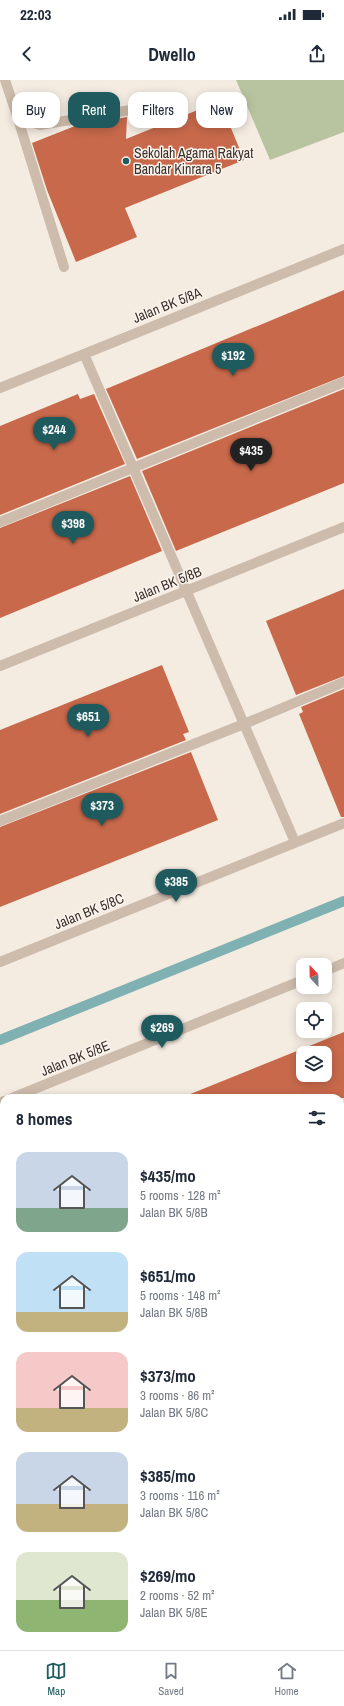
<!DOCTYPE html>
<html lang="en">
<head>
<meta charset="utf-8">
<style>
	:root { --surface:#fff; --page:#f6f6f7; --text:#1f2937; --muted:#747a83; --line:#e0e1e3; --accent:#1f5a5e }
	body { margin:0; font-family:"Archivo Narrow",sans-serif; background:var(--page); color:var(--text); height:100vh; display:flex; flex-direction:column; font-size:15px; white-space:nowrap }
	* { box-sizing:border-box; margin:0 }
	p { font-size:13px; color:var(--muted) }
	.icon { flex:none; width:22px; height:22px; fill:none; stroke:currentColor; stroke-width:2; stroke-linecap:round; stroke-linejoin:round }
	.map { position:relative; flex:1; overflow:hidden }
	.sheet { position:absolute; left:0px; top:1014px; width:344px; height:556px; display:flex; flex-direction:column; background:var(--surface); border-radius:12px 12px 0 0; box-shadow:0 2px 10px #0003 }
	.sheet>* { flex:none }
	.hud { position:absolute; left:12px; top:12px; width:320px; height:36px; display:flex; gap:8px }
	.needle { width:26px; rotate:338deg }
	.fabs { position:absolute; left:296px; top:878px; display:grid; gap:8px }
	.fabs a { display:grid; place-items:center; width:36px; height:36px; border-radius:8px; background:var(--surface); box-shadow:0 2px 10px #0003; font-size:20px }
	.price { position:absolute; translate:-50% -34px; padding:0 9px; border-radius:14px; background:var(--accent); color:#fff; font-size:13px; line-height:26px; filter:drop-shadow(0 1px 2px #0008) }
	.price::after { content:''; position:absolute; left:50%; top:24px; width:12px; height:9px; margin-left:-6px; background:inherit; clip-path:polygon(0 0,100% 0,50% 100%) }
	.price.selected { background:#222; color:#fff }
	ul { padding:0; list-style:none }
	li { display:flex; align-items:center; gap:12px; height:100px; padding:0 16px }
	li span { display:grid; place-items:center; flex:none; width:112px; height:80px; border-radius:12px; color:#555 }
	li>.icon { margin-inline-start:auto }
	span .icon { width:48px; height:48px; fill:#fffc; stroke-width:1 }
	li b { font-size:17px }
	h2 { display:flex; justify-content:space-between; align-items:center; height:48px; padding:0 16px; font-size:17px }
	.tag { padding:0 14px; border-radius:12px; background:var(--surface); box-shadow:0 2px 10px #0003; font-size:14px; line-height:36px }
	.tag.selected { background:var(--accent); color:#fff }
	.status { display:flex; justify-content:space-between; align-items:center; height:28px; padding:0 20px; background:var(--surface); direction:ltr }
	.status svg { height:11px; fill:currentColor }
	header { display:flex; justify-content:space-between; align-items:center; height:52px; padding:0 16px; background:var(--surface); font-size:18px; font-weight:700 }
	.tab-bar { display:flex; justify-content:space-around; align-items:center; height:56px; border-top:1px solid var(--line); background:var(--surface); font-size:11px; color:var(--muted) }
	.tab-bar a { display:grid; justify-items:center; gap:2px }
	.tab-bar .selected { color:var(--accent) }
	.map>svg:first-child { display:block }
	.green { fill:#b8c4a0 }
	.lines { fill:none; stroke-linecap:round; stroke-linejoin:round }
	.stream { stroke:#7fb0b2; stroke-width:10 }
	.building { fill:#c8694b; fill-rule:evenodd }
	.minor { stroke:#cdbbac; stroke-width:10 }
	.poi-dot { fill:#1f5a5e; stroke:#fbf5ee; stroke-width:1.5 }
	.labels { text-anchor:middle; dominant-baseline:central; stroke-width:3; stroke-linejoin:round; paint-order:stroke }
	.poi-label { font-size:14px; fill:#3b302b; stroke:#fbf5ee; text-anchor:start }
	.street-label { font-size:14px; fill:#3b302b; stroke:#fbf5ee }
</style>
</head>
<body>
<div class="status"><b>22:03</b><svg viewBox="0 0 49 12"><path d="M0 12V9h3v3zM5 12V6h3v6zM10 12V3h3v9zM15 12V0h3v12zM26 1h20v11H26zM47 4h2v5h-2z"/></svg></div>
<header><svg class="icon" aria-label="back" viewBox="0 0 24 24"><path d="M15 5l-7 7 7 7"/></svg>Dwello<svg class="icon" aria-label="share" viewBox="0 0 24 24"><path d="M12 15V3M7 8l5-5 5 5M5 13v7h14v-7"/></svg></header>
<div class="map">
<svg width="344" height="1570" viewBox="0 0 344 1570">
	<rect width="100%" height="100%" fill="#f4ebe1"/>
	<polygon class="green" points="236,0 344,0 344,52 270,80"/>
	<g class="lines">
		<polyline class="stream" points="0,960 344,821"/>
	</g>
	<g class="building">
		<polygon points="220,21 244,80 125,128 137,157 76,182 47,110 32,63 75,46 127,37 126,59"/>
		<polygon points="344,210 344,296 137,379 106,309"/>
		<polygon points="344,309 344,403 176,471 142,391"/>
		<polygon points="78,314 80,319 94,314 125,384 0,435 0,346"/>
		<polygon points="130,396 162,471 0,538 0,448"/>
		<polygon points="344,509 344,596 296,615 266,541"/>
		<polygon points="162,585 189,652 183,654 186,660 0,734 0,650"/>
		<polygon points="344,609 344,737 341,737 299,634 303,632 301,627"/>
		<polygon points="191,672 218,740 0,827 0,747"/>
		<path d="M344 952V1018H183V1017ZM303 973H325V995H303Z"/>
	</g>
	<g class="lines">
		<g class="minor">
			<polyline points="5,0 18,39 40,45 179,22"/>
			<polyline points="18,39 64,187"/>
			<polyline points="84,274 295,762"/>
			<polyline points="0,308 344,169"/>
			<polyline points="0,442 344,302"/>
			<polyline points="0,586 344,447"/>
			<polyline points="0,741 244,644 344,602"/>
			<polyline points="0,882 344,743"/>
			<polyline points="325,891 344,883"/>
			<polyline points="12,1018 303,900"/>
			<polyline points="0,1023 4,1021"/>
			<polyline points="340,1050 344,1048"/>
			<polyline points="0,1187 4,1186"/>
			<polyline points="340,1187 344,1186"/>
			<polyline points="0,1325 4,1323"/>
			<polyline points="340,1344 344,1343"/>
			<polyline points="0,1409 4,1419"/>
			<polyline points="340,1489 344,1487"/>
			<polyline points="236,1566 238,1570"/>
			<polyline points="56,1570 63,1567"/>
			<polyline points="141,1570 151,1566"/>
		</g>
	</g>
	<circle class="poi-dot" cx="126" cy="81" r="4"/>
	<g class="labels">
		<g class="poi-label">
			<text x="134" y="73">Sekolah Agama Rakyat<tspan x="134" dy="16">Bandar Kinrara 5</tspan></text>
		</g>
		<g class="street-label">
			<text transform="translate(167 225) rotate(-22)">Jalan BK 5/8A</text>
			<text transform="translate(167 504) rotate(-22)">Jalan BK 5/8B</text>
			<text transform="translate(89 831) rotate(-22)">Jalan BK 5/8C</text>
			<text transform="translate(75 978) rotate(-22)">Jalan BK 5/8E</text>
		</g>
	</g>
</svg>
<div class="fabs">
<a><svg class="needle" viewBox="-14 -14 28 28"><path d="M0-13l5 13h-10z" fill="#e53935"/><path d="M0 13l5-13h-10z" fill="#747a83"/></svg></a>
<a><svg class="icon" aria-label="locate" viewBox="0 0 24 24"><circle cx="12" cy="12" r="6"/><path d="M12 2v4M12 18v4M2 12h4M18 12h4"/></svg></a>
<a><svg class="icon" aria-label="layers" viewBox="0 0 24 24"><path d="M12 4l9 5-9 5-9-5zM3 14l9 5 9-5"/></svg></a>
</div>
<b class="price" style="left:233px;top:297px">$192</b>
<b class="price" style="left:54px;top:371px">$244</b>
<b class="price selected" style="left:251px;top:392px">$435</b>
<b class="price" style="left:73px;top:465px">$398</b>
<b class="price" style="left:88px;top:658px">$651</b>
<b class="price" style="left:102px;top:747px">$373</b>
<b class="price" style="left:176px;top:823px">$385</b>
<b class="price" style="left:162px;top:969px">$269</b>
<div class="hud">
<a class="tag">Buy</a>
<a class="tag selected">Rent</a>
<a class="tag">Filters</a>
<a class="tag">New</a>
</div>
<section class="sheet">
<h2>8 homes<svg class="icon" aria-label="filters" viewBox="0 0 24 24"><path d="M4 7h16M4 17h16"/><circle cx="9" cy="7" r="2"/><circle cx="15" cy="17" r="2"/></svg></h2>
<ul>
<li><span style="background:linear-gradient(#c9d6e8 70%,#7fa58c 0)"><svg class="icon" aria-label="home" viewBox="0 0 24 24"><path d="M3 11l9-7 9 7M6 9v11h12V9"/></svg></span><div><b>$435/mo</b><p>5 rooms · 128 m²</p><p>Jalan BK 5/8B</p></div></li>
<li><span style="background:linear-gradient(#bfe0f5 75%,#c2b280 0)"><svg class="icon" aria-label="home" viewBox="0 0 24 24"><path d="M3 11l9-7 9 7M6 9v11h12V9"/></svg></span><div><b>$651/mo</b><p>5 rooms · 148 m²</p><p>Jalan BK 5/8B</p></div></li>
<li><span style="background:linear-gradient(#f6c9c9 70%,#c2b280 0)"><svg class="icon" aria-label="home" viewBox="0 0 24 24"><path d="M3 11l9-7 9 7M6 9v11h12V9"/></svg></span><div><b>$373/mo</b><p>3 rooms · 86 m²</p><p>Jalan BK 5/8C</p></div></li>
<li><span style="background:linear-gradient(#c9d6e8 65%,#c2b280 0)"><svg class="icon" aria-label="home" viewBox="0 0 24 24"><path d="M3 11l9-7 9 7M6 9v11h12V9"/></svg></span><div><b>$385/mo</b><p>3 rooms · 116 m²</p><p>Jalan BK 5/8C</p></div></li>
<li><span style="background:linear-gradient(#dfe7d0 60%,#8fb573 0)"><svg class="icon" aria-label="home" viewBox="0 0 24 24"><path d="M3 11l9-7 9 7M6 9v11h12V9"/></svg></span><div><b>$269/mo</b><p>2 rooms · 52 m²</p><p>Jalan BK 5/8E</p></div></li>
</ul>
</section>
</div>
<nav class="tab-bar">
<a class="selected"><svg class="icon" aria-label="map" viewBox="0 0 24 24"><path d="M3 6l6-2 6 2 6-2v14l-6 2-6-2-6 2zM9 4v14M15 6v14"/></svg>Map</a>
<a><svg class="icon" aria-label="saved" viewBox="0 0 24 24"><path d="M7 4h10v16l-5-4-5 4z"/></svg>Saved</a>
<a><svg class="icon" aria-label="home" viewBox="0 0 24 24"><path d="M3 11l9-7 9 7M6 9v11h12V9"/></svg>Home</a>
</nav>
</body>
</html>
